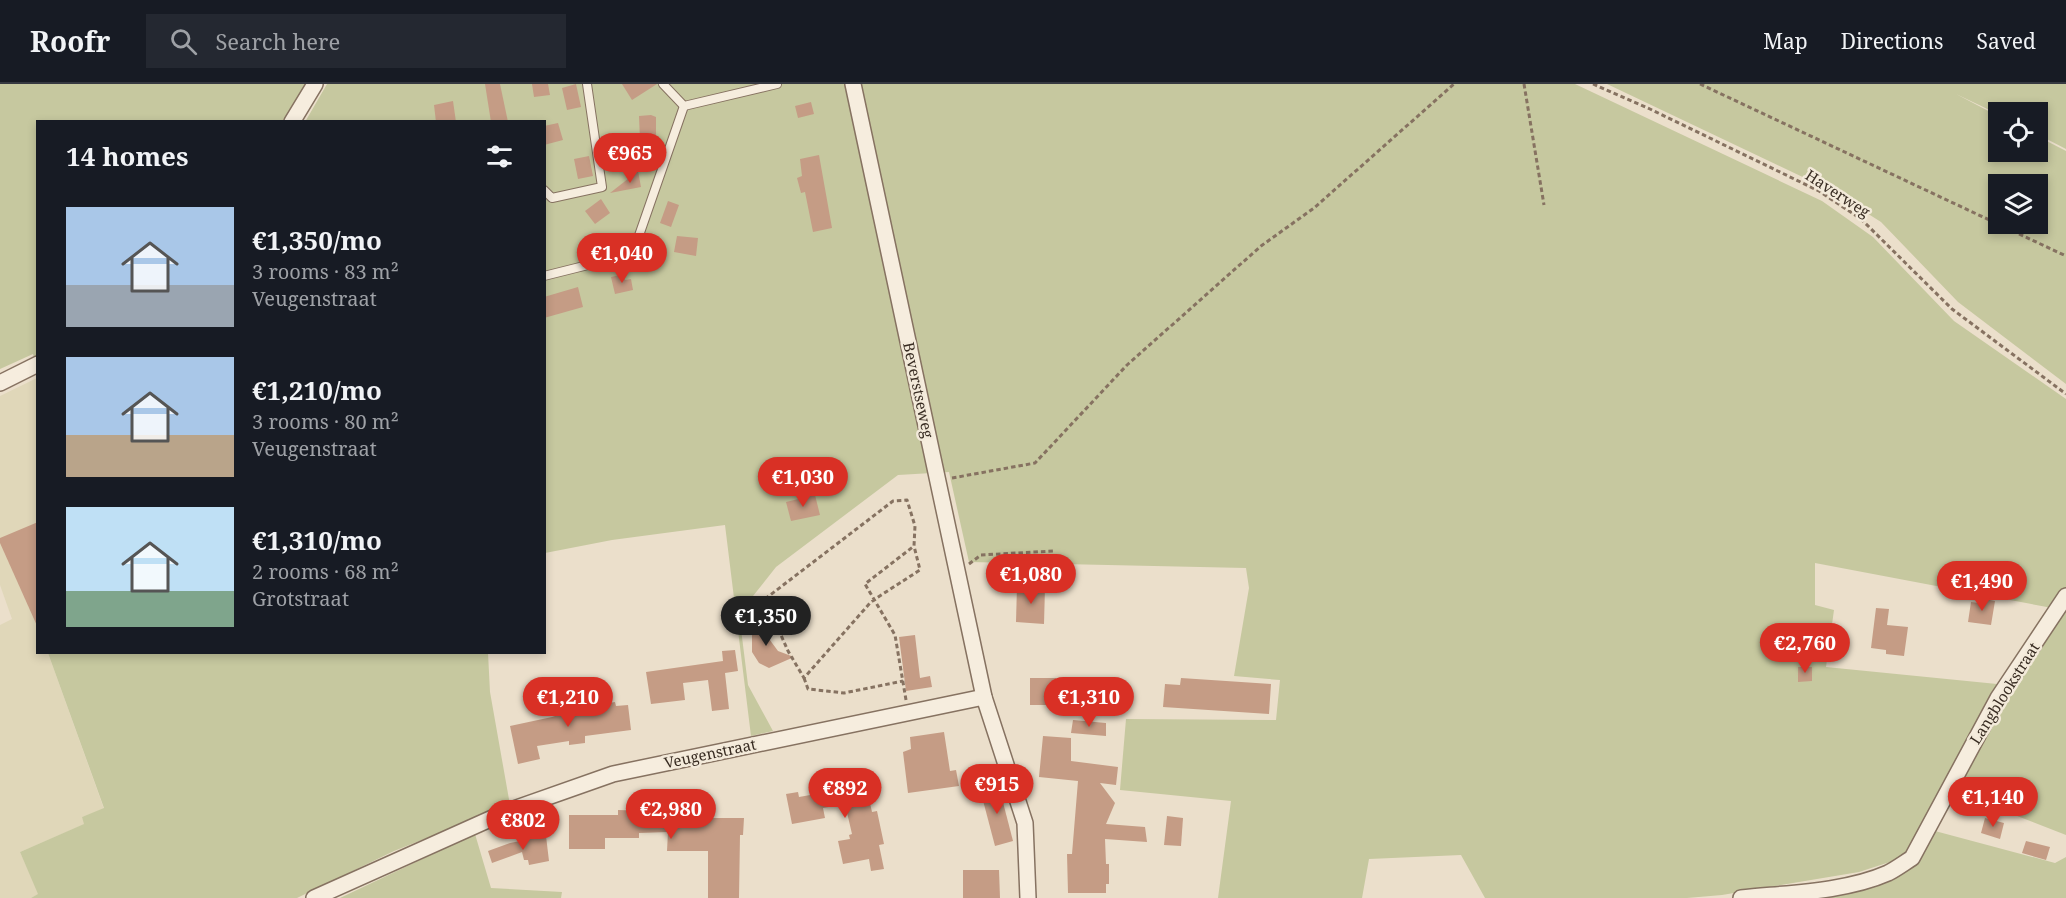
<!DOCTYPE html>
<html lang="en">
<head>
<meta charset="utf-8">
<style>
	:root { --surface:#171b24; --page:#242831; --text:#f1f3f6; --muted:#9ea1a6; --line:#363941; --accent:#d93025 }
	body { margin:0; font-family:"Noto Serif",serif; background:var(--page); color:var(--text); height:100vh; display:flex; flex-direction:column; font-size:22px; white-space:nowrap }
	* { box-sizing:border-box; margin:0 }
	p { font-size:20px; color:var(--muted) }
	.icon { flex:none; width:33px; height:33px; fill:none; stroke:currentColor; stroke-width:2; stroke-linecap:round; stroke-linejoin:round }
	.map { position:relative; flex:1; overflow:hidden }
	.sheet { position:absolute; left:36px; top:36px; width:510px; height:534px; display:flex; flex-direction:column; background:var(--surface); border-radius:0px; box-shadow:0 3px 9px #0003 }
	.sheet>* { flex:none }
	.tools { position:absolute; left:1988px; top:18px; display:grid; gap:12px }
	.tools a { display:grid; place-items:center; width:60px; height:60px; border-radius:0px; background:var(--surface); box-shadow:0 3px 9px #0003; font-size:30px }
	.price { position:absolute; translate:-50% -51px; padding:0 14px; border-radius:21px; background:var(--accent); color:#fff; font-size:20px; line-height:39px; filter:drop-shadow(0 2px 3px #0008) }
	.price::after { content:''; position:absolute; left:50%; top:36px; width:18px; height:14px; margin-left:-9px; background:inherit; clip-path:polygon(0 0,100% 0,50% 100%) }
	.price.current { background:#222; color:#fff }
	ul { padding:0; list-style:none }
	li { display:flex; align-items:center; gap:18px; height:150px; padding:0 30px }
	li span { display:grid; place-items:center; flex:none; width:168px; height:120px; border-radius:0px; color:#555 }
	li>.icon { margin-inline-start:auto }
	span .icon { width:72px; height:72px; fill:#fffc; stroke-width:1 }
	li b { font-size:26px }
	h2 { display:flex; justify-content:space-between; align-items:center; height:72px; padding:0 30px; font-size:26px }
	header { display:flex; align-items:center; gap:36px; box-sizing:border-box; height:84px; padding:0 30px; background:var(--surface); border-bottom:2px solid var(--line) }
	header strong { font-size:28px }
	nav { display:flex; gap:33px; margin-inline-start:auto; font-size:21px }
	.search { width:420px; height:54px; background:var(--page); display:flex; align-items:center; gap:15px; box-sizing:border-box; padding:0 21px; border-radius:0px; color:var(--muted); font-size:22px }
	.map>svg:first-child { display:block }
	.farmland { fill:#e0d7b9 }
	.green { fill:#c6c89f; fill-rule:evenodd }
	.building { fill:#c59c85 }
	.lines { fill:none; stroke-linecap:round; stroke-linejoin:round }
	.service-casing { stroke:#867261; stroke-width:10 }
	.minor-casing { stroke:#867261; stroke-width:18 }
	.path { stroke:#867261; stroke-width:3; stroke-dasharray:4.5 3; stroke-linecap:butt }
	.service { stroke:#f6edde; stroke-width:8 }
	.minor { stroke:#f6edde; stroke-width:15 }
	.labels { text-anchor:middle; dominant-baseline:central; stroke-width:5; stroke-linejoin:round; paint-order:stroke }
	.street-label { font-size:15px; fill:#382c22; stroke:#f3eada }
</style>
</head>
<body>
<header>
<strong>Roofr</strong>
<div class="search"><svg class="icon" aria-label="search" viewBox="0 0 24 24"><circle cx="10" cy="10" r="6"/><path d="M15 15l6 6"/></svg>Search here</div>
<nav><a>Map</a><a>Directions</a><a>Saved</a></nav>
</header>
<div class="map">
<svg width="2066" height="814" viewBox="0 0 2066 814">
	<rect width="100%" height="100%" fill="#ebdfcb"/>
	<polygon class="farmland" points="37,294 38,568 48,569 104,725 82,733 85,740 20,768 39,810 31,814 0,814 0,541 12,535 0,501 0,312"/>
	<g class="green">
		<polygon points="0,0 306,0 287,37 38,38 37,283 33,270 0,285"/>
		<polygon points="327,0 1575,0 1822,117 1873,153 1954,237 2066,315 2066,751 1999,725 1952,713 2004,615 2063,526 1815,479 1815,521 1834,526 1826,583 1997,600 1908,767 1896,776 1859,788 1722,811 1687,814 1485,814 1461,771 1369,775 1362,814 1218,814 1231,717 1120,706 1126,635 1276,636 1280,596 1234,592 1249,504 1246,484 969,478 949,388 898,391 776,483 753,512 741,545 748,601 773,647 751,652 725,441 612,456 545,469 544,38 305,38"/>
		<path d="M1607 0H2066V65L2037 50V28H1998V30L1956 10 1998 32V68H2037V52L2066 67V300L1958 218 1881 138 1832 107ZM1998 100H2037V140H1998Z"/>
		<polygon points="48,569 488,569 490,608 510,721 394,767 297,814 31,814 38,810 20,768 84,740 82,733 104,724"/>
		<polygon points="1935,747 2055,779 2066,773 2066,814 1807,814 1919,775"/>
		<polygon points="475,750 491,804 562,808 561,814 340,814"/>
	</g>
	<g class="building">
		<polygon points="485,0 500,0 508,38 491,38"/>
		<polygon points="532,0 548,0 550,11 534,13"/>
		<polygon points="576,0 581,23 567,26 562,4"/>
		<polygon points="622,0 657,0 632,16"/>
		<polygon points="453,17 456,38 436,38 434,21"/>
		<polygon points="811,18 814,30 798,34 795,22"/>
		<polygon points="651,31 656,33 656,55 640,56 639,32"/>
		<polygon points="558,39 563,56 544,61 544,42"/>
		<polygon points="819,71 832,144 813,148 805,108 801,109 797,94 802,92 800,75"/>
		<polygon points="589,72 593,92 578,95 574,75"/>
		<polygon points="638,87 641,103 610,109"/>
		<polygon points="601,115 610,129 595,140 585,127"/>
		<polygon points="668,117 679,121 671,143 660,139"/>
		<polygon points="677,152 698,154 696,172 674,168"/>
		<polygon points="624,190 625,196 631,195 633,206 615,210 611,193"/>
		<polygon points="578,203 583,223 544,234 544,213"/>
		<polygon points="815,411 820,431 791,437 786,418"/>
		<polygon points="38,438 38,544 0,459 0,454"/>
		<polygon points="1017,502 1045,503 1044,540 1016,538"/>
		<polygon points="1980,514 1995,517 1991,541 1968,538 1971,518 1979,519"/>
		<polygon points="1876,524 1889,525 1887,541 1908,543 1904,572 1886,570 1886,566 1871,564"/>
		<polygon points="758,528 764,548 778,567 794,573 769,584 759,579 752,568 752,546"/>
		<polygon points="915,551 920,594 930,592 932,603 906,607 899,553"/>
		<polygon points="735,566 738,587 725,589 729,625 712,627 708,596 683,599 685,616 651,620 646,588 723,577 722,567"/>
		<polygon points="1798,583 1812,583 1812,597 1798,598"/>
		<polygon points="1030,594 1056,594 1055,621 1030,621"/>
		<polygon points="1181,594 1271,600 1269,630 1163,623 1165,600 1180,601"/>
		<polygon points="615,618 616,622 628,621 631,646 585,652 585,659 569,661 569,657 537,662 540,675 518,680 510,642 552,633 555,632 554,628"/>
		<polygon points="1073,636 1106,639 1106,652 1071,649"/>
		<polygon points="944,648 950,687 956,686 959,702 908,709 903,668 911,665 910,653"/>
		<polygon points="1043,652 1071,654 1071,677 1118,683 1116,701 1100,699 1115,719 1106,740 1145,743 1147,758 1105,755 1106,780 1109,780 1109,800 1106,800 1106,809 1068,809 1067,770 1072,770 1078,697 1039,693"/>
		<polygon points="855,689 857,702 866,701 872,728 877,727 884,760 879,761 884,785 871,787 869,775 843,780 838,757 850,755 849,751 852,750 845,720 823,724 825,734 792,740 786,710 798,708 799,713 838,706 836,693"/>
		<polygon points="998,699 1013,757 995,762 980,705"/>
		<polygon points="618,726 682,728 682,736 710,738 710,734 744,734 743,751 740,751 739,814 708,814 708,767 667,767 668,748 639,749 639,754 605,754 605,765 569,765 569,731 618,731"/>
		<polygon points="1167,732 1183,734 1181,762 1164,761"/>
		<polygon points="1985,734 2004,739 2000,755 1981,749"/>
		<polygon points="546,752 549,777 529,781 528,776 524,776 522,768 492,779 488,767 510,759"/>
		<polygon points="2026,757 2050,763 2046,776 2022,769"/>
		<polygon points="963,786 999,786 1000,814 963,814"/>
	</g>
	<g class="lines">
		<g class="service-casing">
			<g id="service">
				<polyline points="663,0 684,22 777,0"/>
				<polyline points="544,106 552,114 602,103 587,0"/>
				<polyline points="544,192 616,174 635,163 684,22"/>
			</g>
		</g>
		<g class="minor-casing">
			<g id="minor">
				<polyline points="853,0 984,613 1025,739 1028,814"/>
				<polyline points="292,38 315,0"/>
				<polyline points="0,299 38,280"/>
				<polyline points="314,814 508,727 613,690 984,613"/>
				<path d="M1741 814C1788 809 1845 808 1888 789 1896 785 1904 779 1912 774L1998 614 2066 512"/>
			</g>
		</g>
		<g class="path">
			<polyline points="1524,0 1544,121"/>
			<polyline points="1593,0 1650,25 1819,107 1861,135 1952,225 2066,310"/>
			<polyline points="1700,0 2066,172"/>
			<polyline points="952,394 1035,379 1127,281 1261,162 1314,124 1454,0"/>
			<polyline points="969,480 981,471 1053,467"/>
			<polyline points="804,594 808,605 844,609 903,597"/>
			<polyline points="906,616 895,551 865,500 914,462 915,442 907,416 893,417 765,515 788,567 804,594 870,519 875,515 920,486 914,462"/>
		</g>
		<use href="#service" class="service"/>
		<use href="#minor" class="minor"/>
	</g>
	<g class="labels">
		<g class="street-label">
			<text transform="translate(1838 109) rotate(33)">Haverweg</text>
			<text transform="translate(919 306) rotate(78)">Beverstseweg</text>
			<text transform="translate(2004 609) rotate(-58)">Langblookstraat</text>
			<text transform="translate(710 669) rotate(-12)">Veugenstraat</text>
		</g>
	</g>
</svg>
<div class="tools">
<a><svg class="icon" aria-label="locate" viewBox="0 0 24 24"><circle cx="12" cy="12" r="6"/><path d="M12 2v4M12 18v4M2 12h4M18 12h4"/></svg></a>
<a><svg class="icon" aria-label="layers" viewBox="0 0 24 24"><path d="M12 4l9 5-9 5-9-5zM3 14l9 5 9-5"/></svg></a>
</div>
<b class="price" style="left:630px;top:100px">€965</b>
<b class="price" style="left:622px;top:200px">€1,040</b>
<b class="price" style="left:803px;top:424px">€1,030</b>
<b class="price" style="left:1031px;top:521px">€1,080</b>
<b class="price" style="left:1982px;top:528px">€1,490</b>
<b class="price current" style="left:766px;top:563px">€1,350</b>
<b class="price" style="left:1805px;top:590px">€2,760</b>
<b class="price" style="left:568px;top:644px">€1,210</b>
<b class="price" style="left:1089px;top:644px">€1,310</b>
<b class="price" style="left:997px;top:731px">€915</b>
<b class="price" style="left:845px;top:735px">€892</b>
<b class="price" style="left:1993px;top:744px">€1,140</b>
<b class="price" style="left:671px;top:756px">€2,980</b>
<b class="price" style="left:523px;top:767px">€802</b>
<section class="sheet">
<h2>14 homes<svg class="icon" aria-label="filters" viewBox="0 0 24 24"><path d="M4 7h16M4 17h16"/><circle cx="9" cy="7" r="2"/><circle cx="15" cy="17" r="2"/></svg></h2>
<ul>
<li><span style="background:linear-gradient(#a9c7e8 65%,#9aa5b1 0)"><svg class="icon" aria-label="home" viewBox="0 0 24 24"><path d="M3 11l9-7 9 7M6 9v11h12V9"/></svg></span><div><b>€1,350/mo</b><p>3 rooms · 83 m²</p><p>Veugenstraat</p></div></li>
<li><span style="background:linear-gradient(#a9c7e8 65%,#b9a48a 0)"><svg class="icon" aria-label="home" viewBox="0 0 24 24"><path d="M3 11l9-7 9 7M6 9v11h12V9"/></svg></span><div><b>€1,210/mo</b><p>3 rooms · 80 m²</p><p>Veugenstraat</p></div></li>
<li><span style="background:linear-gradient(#bfe0f5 70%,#7fa58c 0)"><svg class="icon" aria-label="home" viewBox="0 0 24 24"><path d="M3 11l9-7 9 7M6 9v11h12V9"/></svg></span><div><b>€1,310/mo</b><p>2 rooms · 68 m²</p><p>Grotstraat</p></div></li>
</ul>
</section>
</div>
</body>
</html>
